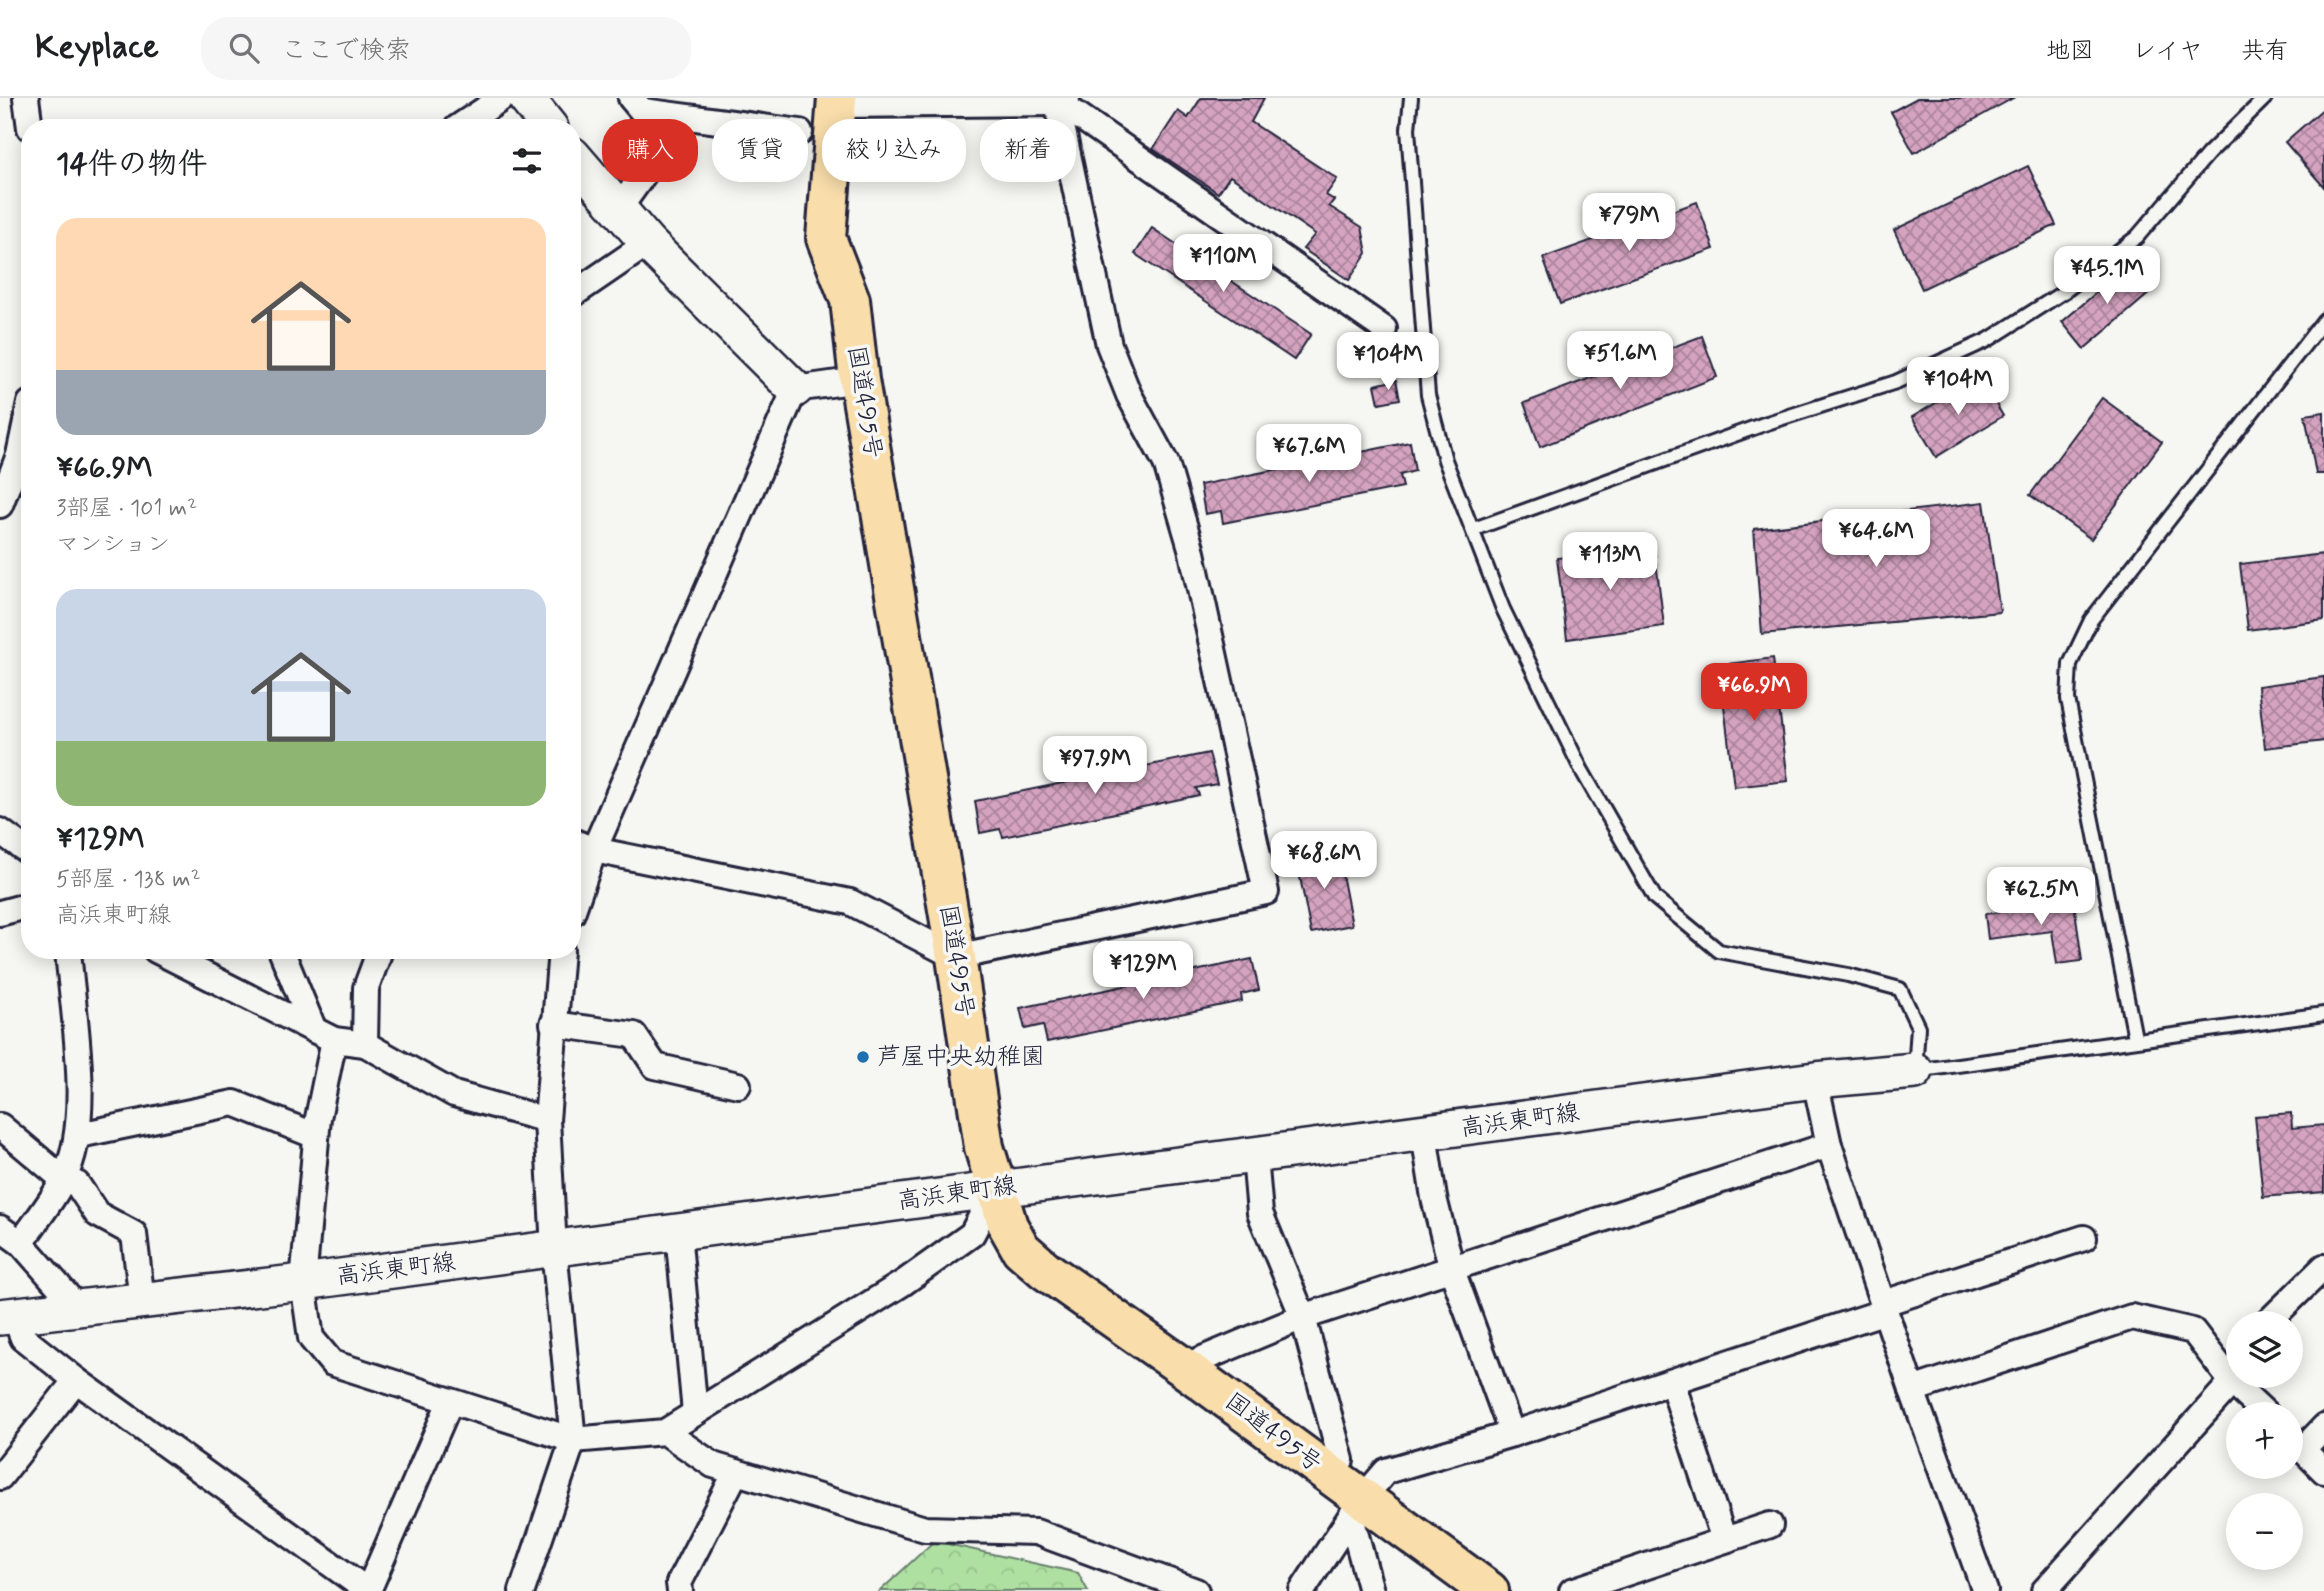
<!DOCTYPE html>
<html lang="ja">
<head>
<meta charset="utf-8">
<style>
	:root { --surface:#fff; --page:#f6f6f6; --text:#202124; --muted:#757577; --line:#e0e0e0; --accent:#d93025 }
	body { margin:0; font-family:Mynerve,"Klee One",sans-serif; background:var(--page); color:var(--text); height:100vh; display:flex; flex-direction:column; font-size:26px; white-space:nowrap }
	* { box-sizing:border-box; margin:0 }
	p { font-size:23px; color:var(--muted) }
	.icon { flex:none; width:38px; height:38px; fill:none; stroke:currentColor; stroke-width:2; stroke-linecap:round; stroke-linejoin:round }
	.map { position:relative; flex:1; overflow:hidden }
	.panel { position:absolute; left:21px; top:21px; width:560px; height:840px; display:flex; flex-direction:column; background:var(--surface); border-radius:28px; box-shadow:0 4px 18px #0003 }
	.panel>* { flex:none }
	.top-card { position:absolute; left:602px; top:21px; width:665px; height:63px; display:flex; gap:14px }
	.fabs { position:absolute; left:2226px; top:1213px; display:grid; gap:14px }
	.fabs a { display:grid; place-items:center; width:77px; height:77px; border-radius:50%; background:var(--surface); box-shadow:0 4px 18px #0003; font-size:35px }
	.price { position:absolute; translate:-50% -60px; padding:0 16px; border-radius:14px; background:#fff; color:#222; font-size:23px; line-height:46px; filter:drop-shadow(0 2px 4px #0008) }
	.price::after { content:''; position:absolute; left:50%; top:42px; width:21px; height:16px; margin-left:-10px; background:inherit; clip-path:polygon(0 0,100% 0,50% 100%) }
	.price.selected { background:var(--accent); color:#fff }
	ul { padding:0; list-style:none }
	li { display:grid; align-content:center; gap:14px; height:371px; padding:0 35px }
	li span { display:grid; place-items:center; height:217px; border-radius:21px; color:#555 }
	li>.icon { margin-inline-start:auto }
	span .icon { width:126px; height:126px; fill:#fffc; stroke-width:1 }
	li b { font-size:30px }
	h2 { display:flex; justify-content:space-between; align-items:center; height:84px; padding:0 35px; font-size:30px }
	.chip { padding:0 24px; border-radius:28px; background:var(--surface); box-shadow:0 4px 18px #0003; font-size:24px; line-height:63px }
	.chip.selected { background:var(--accent); color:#fff }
	header { display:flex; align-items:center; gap:42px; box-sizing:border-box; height:98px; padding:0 35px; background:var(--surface); border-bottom:2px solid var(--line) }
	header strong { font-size:33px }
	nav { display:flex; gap:38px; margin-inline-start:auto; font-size:24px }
	.search { width:490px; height:63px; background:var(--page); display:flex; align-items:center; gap:18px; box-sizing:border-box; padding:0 24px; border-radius:28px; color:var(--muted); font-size:26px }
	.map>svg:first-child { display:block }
	.park { fill:url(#park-crowns); stroke:#68816e; stroke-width:2 }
	.building { fill:url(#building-cross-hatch); stroke:#22223b; stroke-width:2 }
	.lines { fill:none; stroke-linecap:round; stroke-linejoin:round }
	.lane-casing { stroke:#22223b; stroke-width:18 }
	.street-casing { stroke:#22223b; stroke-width:30 }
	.secondary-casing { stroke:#22223b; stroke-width:40 }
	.highway-casing { stroke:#22223b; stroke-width:44 }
	.lane { stroke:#f6f6f2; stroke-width:12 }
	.street { stroke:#f6f6f2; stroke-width:24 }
	.secondary { stroke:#f6f6f2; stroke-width:35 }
	.highway { stroke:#f9deab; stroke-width:38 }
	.poi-dot { fill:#1f6fb2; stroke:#f6f6f2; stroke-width:2.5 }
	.labels { text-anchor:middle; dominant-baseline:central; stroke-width:7; stroke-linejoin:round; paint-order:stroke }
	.street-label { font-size:24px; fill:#22223b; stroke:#f6f6f2 }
	.poi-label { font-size:24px; fill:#22223b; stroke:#f6f6f2; text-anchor:start }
</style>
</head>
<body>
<header>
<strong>Keyplace</strong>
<div class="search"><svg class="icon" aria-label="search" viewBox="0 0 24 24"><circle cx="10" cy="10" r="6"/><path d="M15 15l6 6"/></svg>ここで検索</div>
<nav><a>地図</a><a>レイヤ</a><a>共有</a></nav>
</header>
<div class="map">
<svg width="2324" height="1493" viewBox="0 0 2324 1493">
	<defs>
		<pattern id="park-crowns" width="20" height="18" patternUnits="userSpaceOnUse" patternTransform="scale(1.75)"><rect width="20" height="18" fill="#aee0a1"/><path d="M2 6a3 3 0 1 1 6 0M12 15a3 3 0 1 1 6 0" fill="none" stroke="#95c08c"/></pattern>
		<pattern id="building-cross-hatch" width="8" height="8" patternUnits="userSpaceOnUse" patternTransform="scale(1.75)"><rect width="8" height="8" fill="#d5a3c0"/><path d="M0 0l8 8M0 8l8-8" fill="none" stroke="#ac849d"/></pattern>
	</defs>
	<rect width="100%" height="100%" fill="#f6f6f2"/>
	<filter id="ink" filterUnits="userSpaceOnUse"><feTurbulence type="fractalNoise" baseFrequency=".0143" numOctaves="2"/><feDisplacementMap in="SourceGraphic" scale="14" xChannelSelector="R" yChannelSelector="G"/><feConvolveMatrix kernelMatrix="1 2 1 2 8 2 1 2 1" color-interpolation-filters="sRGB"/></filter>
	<g filter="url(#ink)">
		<polygon class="park" points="934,1443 1078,1475 1088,1493 880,1493"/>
		<g class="building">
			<polygon points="1201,0 1264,0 1251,24 1337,81 1326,97 1334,102 1329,108 1362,129 1367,155 1349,182 1303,151 1315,136 1230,78 1218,95 1153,51 1178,13 1188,20"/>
			<polygon points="1917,0 2013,0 1914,55 1891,14"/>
			<polygon points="2324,10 2324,89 2285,44"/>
			<polygon points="2028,68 2056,127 1922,191 1894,132"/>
			<polygon points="1697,104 1714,151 1560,206 1543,160"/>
			<polygon points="1152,130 1311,236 1294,262 1135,156"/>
			<polygon points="2130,166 2152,193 2084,251 2062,224"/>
			<polygon points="1702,238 1717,279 1540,349 1524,305"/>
			<polygon points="1980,279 2003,318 1936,359 1912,319"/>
			<polygon points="1396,282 1400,301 1379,305 1375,287"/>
			<polygon points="2102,300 2162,344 2091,441 2030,397"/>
			<polygon points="2324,314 2324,376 2316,376 2305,317"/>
			<polygon points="1410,344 1415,373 1400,377 1403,389 1223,425 1221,413 1205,416 1200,387"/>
			<polygon points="1984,404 2000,514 1762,536 1754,431"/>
			<polygon points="1654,447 1664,528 1567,541 1557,460"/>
			<polygon points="2324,456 2324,522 2248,532 2240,466"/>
			<polygon points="1773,560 1788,683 1734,689 1719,567"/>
			<polygon points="2324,579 2324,643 2265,650 2258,588"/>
			<polygon points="1209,655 1217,686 1196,690 1199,697 1003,739 1000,731 980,735 975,703"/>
			<polygon points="1337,751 1352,827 1311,835 1296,759"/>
			<polygon points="2074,804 2082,863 2057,866 2052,833 1988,841 1985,816"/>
			<polygon points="1252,861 1259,892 1241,896 1242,903 1047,944 1043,927 1025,931 1020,910"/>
			<polygon points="2291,1015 2292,1030 2324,1027 2324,1094 2263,1099 2255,1018"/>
		</g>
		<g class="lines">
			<g class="lane-casing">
				<g id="lane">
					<polyline points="1411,0 1408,31 1428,297 1445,362 1503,511 1581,671 1655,800 1719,853 1848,877 1900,891 1918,929 1915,973 2324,916"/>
					<polyline points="1474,431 1767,325 1896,284 1988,242 2065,193 2137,139 2208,56 2265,0"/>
					<polyline points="2135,940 2068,601 2070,566 2091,522 2324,222"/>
				</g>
			</g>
			<g class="street-casing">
				<g id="street">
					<polyline points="26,0 30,30"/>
					<polyline points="1053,0 1384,231"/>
					<polyline points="836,7 1057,5 1067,0"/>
					<polyline points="643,13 800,34"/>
					<polyline points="457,30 502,0"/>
					<polyline points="618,112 661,52 653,26 631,0"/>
					<polyline points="572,197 648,145"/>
					<polyline points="0,407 19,357 30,305"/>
					<polyline points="0,733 30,755"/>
					<polyline points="572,743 594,752 850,804 956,859 1266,794 1191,450 1166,365 1129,297 1109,247 1057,5"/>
					<polyline points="0,815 30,807"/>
					<polyline points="572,815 594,752 795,291 859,282"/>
					<polyline points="156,852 334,942 365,946 454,996 547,1022"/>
					<polyline points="281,852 314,932"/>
					<polyline points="553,926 634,937 655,968 738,987"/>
					<polyline points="334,942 318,1020 303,1184 311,1240 332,1265 573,1342 665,1334 903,1185 972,1136 996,1090"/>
					<polyline points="365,946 366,890 380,852"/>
					<polyline points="1815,982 1829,1047 1912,1292 1985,1493"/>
					<polyline points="0,1028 64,1082 77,1086 97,1116 134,1136 142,1203"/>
					<polyline points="1424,1036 1434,1100 1452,1172 1512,1336"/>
					<polyline points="79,1037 234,1005 316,1038"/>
					<polyline points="1255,1059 1260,1115 1303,1219 1341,1362 1328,1377"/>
					<polyline points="0,1130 21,1145 78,1210"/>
					<polyline points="678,1134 695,1315"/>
					<path d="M21 1145C34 1125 52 1104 63 1082 94 1024 73 918 68 852"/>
					<polyline points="1884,1205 2084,1140"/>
					<polyline points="14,1217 23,1240 76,1282 368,1493"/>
					<polyline points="2267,1225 2324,1169"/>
					<polyline points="1183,1269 1303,1219 1829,1047"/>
					<polyline points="1672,1284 1724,1442"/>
					<polyline points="1912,1292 2132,1219 2193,1233 2232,1284 2266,1316"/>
					<polyline points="665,1334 713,1367 925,1431 1036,1434 1196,1493"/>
					<polyline points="2291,1340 2324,1373"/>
					<polyline points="2303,1351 2324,1329"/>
					<polyline points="0,1379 76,1282"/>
					<polyline points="1351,1419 1371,1493"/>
					<polyline points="368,1493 450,1304"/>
					<polyline points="522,1493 573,1342 554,1151 547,1022 561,852"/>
					<polyline points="680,1493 679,1485 736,1374"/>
					<polyline points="1302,1493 1362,1401 1386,1373 1512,1336 1886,1213"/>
					<polyline points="1572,1493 1770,1427"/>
					<polyline points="2044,1493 2232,1284 2238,1271"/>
				</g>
			</g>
			<g class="secondary-casing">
				<g id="secondary">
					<polyline points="526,0 550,30"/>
					<polyline points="572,57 648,145 795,291"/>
					<polyline points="0,1219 303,1184 1815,982 1915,973"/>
				</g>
			</g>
			<g class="highway-casing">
				<polyline id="highway" points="837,0 826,140 850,202 859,282 956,859 984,1049 1008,1128 1021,1151 1045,1172 1183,1269 1489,1493"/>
			</g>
			<use href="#lane" class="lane"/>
			<use href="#street" class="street"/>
			<use href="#secondary" class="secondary"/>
			<use href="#highway" class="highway"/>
		</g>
	</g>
	<circle class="poi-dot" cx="863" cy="959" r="7"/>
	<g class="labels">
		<g class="street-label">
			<text transform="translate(864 304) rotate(81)">国道495号</text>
			<text transform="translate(956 863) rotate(81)">国道495号</text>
			<text transform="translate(1520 1023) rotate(-8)">高浜東町線</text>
			<text transform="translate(957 1096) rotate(-8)">高浜東町線</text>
			<text transform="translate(396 1172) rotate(-7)">高浜東町線</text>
			<text transform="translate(1273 1335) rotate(37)">国道495号</text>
		</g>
		<g class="poi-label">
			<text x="877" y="959">芦屋中央幼稚園</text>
		</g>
	</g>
</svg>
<div class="fabs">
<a><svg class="icon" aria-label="layers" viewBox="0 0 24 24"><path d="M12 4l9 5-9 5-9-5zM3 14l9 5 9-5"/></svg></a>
<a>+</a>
<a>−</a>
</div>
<b class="price" style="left:1629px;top:155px">¥79M</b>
<b class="price" style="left:1223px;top:196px">¥110M</b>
<b class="price" style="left:2107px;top:208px">¥45.1M</b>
<b class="price" style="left:1620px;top:293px">¥51.6M</b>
<b class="price" style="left:1388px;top:294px">¥104M</b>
<b class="price" style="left:1958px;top:319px">¥104M</b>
<b class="price" style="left:1309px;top:386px">¥67.6M</b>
<b class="price" style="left:1876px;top:471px">¥64.6M</b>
<b class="price" style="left:1610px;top:494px">¥113M</b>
<b class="price selected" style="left:1754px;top:625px">¥66.9M</b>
<b class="price" style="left:1095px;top:698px">¥97.9M</b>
<b class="price" style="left:1324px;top:793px">¥68.6M</b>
<b class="price" style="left:2041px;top:829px">¥62.5M</b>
<b class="price" style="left:1143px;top:903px">¥129M</b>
<div class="top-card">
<a class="chip selected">購入</a>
<a class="chip">賃貸</a>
<a class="chip">絞り込み</a>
<a class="chip">新着</a>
</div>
<section class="panel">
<h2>14件の物件<svg class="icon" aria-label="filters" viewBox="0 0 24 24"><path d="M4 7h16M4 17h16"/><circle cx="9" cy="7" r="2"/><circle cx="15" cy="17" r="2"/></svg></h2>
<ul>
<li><span style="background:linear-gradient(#ffd9b3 70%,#9aa5b1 0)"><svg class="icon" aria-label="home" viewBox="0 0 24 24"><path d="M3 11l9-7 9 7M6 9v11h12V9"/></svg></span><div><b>¥66.9M</b><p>3部屋 · 101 m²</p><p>マンション</p></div></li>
<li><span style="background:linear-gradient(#c9d6e8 70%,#8fb573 0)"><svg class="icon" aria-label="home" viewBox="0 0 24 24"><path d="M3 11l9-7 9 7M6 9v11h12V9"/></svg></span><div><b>¥129M</b><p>5部屋 · 138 m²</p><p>高浜東町線</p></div></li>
</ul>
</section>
</div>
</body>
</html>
